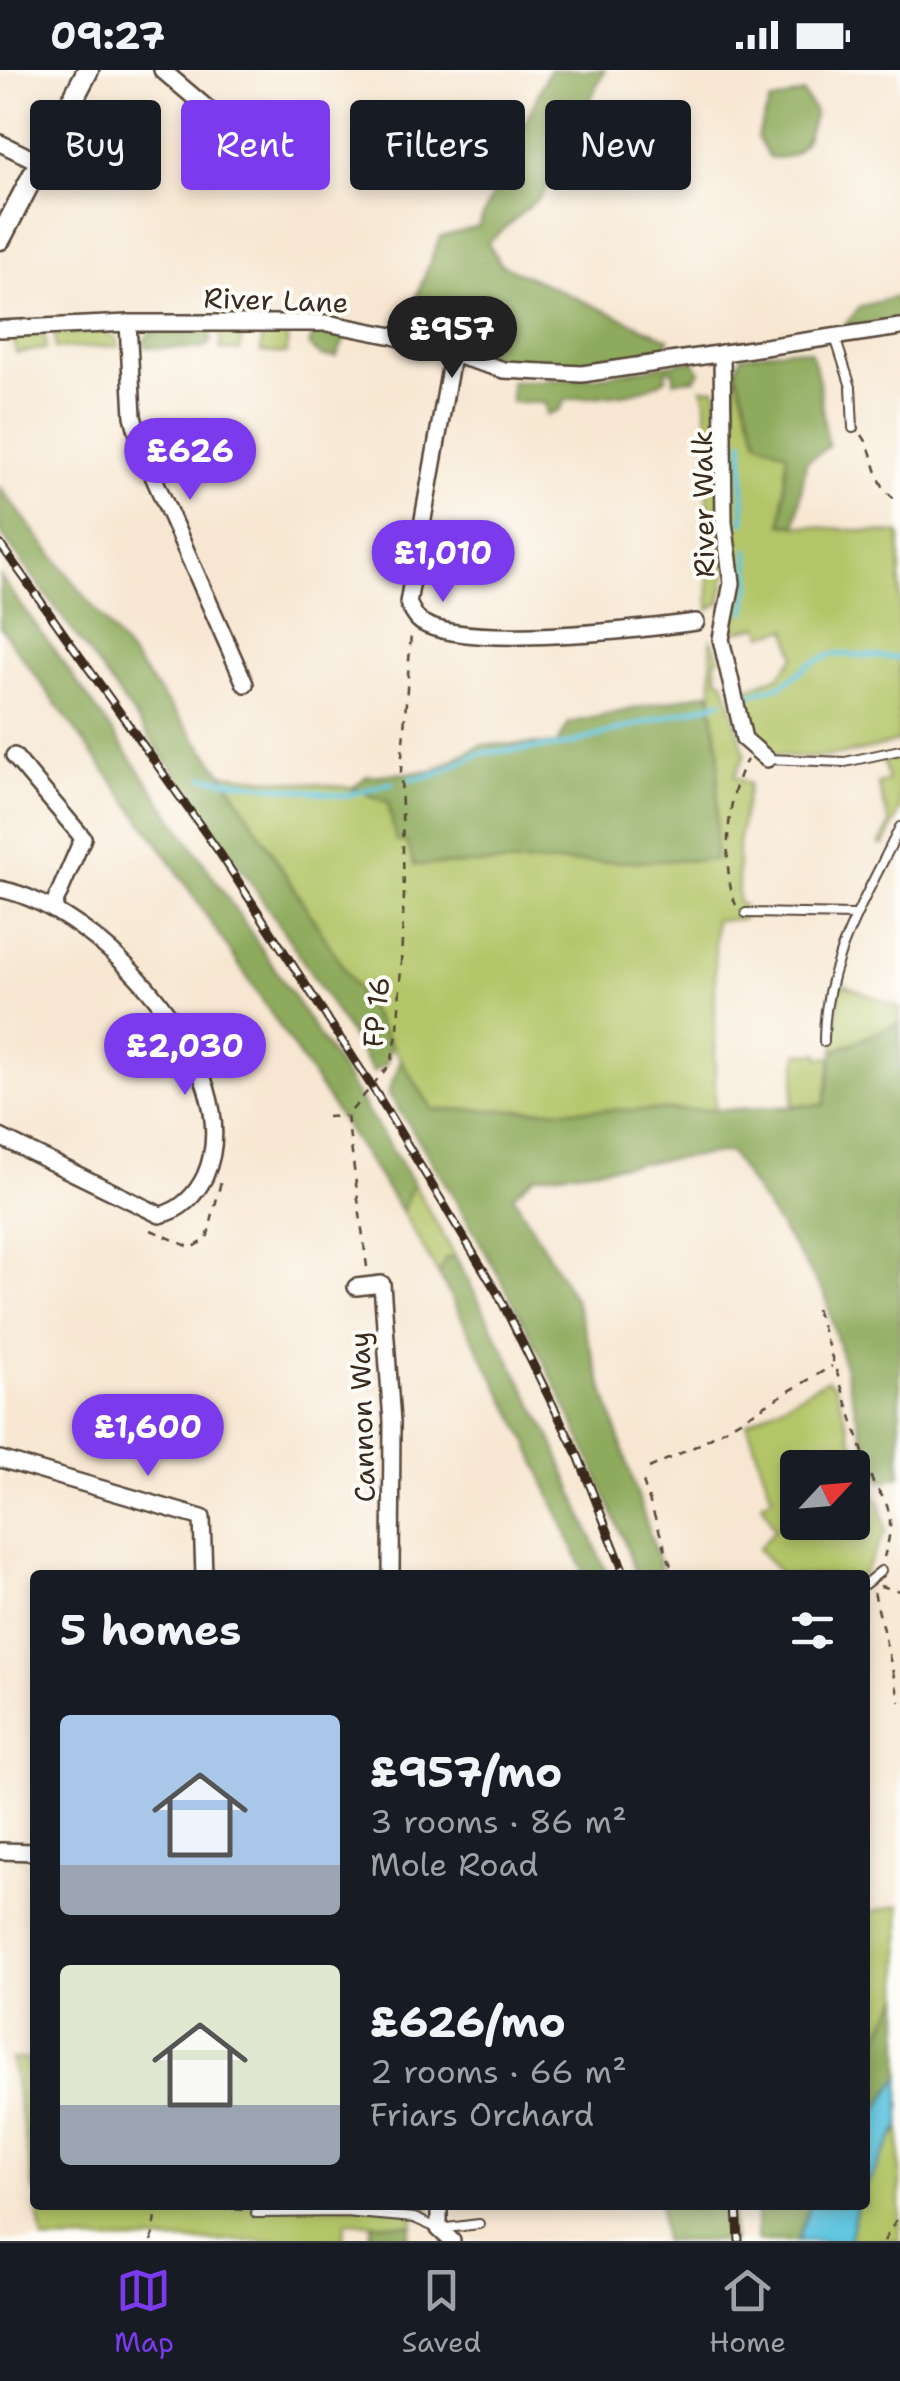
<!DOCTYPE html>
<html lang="en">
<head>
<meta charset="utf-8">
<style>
	:root { --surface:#171b24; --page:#20242c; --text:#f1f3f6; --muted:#9ea1a6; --line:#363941; --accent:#7c3aed }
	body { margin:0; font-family:"Shantell Sans",sans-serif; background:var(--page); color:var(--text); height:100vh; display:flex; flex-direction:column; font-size:38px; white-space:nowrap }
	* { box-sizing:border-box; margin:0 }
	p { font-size:32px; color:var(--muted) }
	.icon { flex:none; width:55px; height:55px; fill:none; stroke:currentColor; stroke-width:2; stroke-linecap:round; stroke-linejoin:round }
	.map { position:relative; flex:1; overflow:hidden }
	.side { position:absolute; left:30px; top:1500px; width:840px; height:640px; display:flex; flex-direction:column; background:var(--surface); border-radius:10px; box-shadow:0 5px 15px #0003 }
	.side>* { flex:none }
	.guide { position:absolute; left:30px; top:30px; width:840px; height:90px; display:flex; gap:20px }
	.needle { width:65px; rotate:64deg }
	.controls { position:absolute; left:780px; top:1380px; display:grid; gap:20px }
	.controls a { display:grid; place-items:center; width:90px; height:90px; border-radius:10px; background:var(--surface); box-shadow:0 5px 15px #0003; font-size:50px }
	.price { position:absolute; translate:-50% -85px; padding:0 22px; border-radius:35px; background:var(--accent); color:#fff; font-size:32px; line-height:65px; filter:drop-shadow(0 2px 5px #0008) }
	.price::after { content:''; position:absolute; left:50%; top:60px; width:30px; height:22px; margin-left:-15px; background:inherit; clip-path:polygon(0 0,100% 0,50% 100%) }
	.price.selected { background:#222; color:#fff }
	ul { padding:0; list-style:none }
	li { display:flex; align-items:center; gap:30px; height:250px; padding:0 30px }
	li span { display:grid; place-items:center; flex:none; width:280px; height:200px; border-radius:10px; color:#555 }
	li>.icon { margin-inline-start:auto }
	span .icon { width:120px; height:120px; fill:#fffc; stroke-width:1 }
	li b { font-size:42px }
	h2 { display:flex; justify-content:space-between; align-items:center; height:120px; padding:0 30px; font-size:42px }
	.pill { padding:0 35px; border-radius:10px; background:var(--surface); box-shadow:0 5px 15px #0003; font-size:35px; line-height:90px }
	.pill.selected { background:var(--accent); color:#fff }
	.status { display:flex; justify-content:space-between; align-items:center; height:70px; padding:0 50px; background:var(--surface); direction:ltr }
	.status svg { height:28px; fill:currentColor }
	.dock { display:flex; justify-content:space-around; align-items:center; height:140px; border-top:2px solid var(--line); background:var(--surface); font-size:28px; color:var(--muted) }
	.dock a { display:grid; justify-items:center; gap:5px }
	.dock .selected { color:var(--accent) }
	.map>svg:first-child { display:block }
	.green { fill:#b3c568; stroke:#777843; stroke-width:2.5; fill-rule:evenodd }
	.forest { fill:#8eaa5c; stroke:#646a3d; stroke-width:2.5 }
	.water { fill:#62c6e0; stroke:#4e787f; stroke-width:2.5 }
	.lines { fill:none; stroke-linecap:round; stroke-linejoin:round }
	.stream { stroke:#62c6e0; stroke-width:5 }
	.lane-casing { stroke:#574639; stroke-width:12 }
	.street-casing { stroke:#574639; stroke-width:20 }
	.secondary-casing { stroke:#574639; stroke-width:25 }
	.path { stroke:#574639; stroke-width:2.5; stroke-dasharray:8 8; stroke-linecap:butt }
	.lane { stroke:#fff; stroke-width:8 }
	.street { stroke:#fff; stroke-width:15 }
	.secondary { stroke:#fff; stroke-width:20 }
	.rail-casing { stroke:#3b2a1e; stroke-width:9 }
	.rail { stroke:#fdfcf7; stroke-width:5; stroke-dasharray:15; stroke-linecap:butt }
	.labels { text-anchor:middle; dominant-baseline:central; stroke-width:8; stroke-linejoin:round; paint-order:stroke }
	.street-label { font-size:28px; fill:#3b2a1e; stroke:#fdfcf7 }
</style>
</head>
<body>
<div class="status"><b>09:27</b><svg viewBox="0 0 49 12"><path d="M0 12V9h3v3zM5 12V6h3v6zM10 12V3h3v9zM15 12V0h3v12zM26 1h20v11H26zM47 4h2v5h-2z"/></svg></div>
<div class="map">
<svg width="900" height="2171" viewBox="0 0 900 2171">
	<rect width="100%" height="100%" fill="#fdfcf7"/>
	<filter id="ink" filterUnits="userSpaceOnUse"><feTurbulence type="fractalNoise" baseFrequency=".01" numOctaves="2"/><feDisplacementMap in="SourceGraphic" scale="20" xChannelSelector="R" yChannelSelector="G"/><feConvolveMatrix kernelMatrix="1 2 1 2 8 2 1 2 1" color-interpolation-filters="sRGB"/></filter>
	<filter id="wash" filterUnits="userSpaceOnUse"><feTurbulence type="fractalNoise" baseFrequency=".0048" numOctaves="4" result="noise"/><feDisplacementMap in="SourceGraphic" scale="40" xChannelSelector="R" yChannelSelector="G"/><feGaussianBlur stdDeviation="2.25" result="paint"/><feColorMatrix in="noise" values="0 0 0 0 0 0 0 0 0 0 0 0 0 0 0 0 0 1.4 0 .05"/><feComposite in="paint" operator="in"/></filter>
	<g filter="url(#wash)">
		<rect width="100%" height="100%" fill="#f7e7d2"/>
		<g class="green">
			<polygon points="219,258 242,258 240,281 221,280"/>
			<polygon points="262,259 287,261 287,284 261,282"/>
			<polygon points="104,261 117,269 119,276 55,279 55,264"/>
			<polygon points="45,264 46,279 16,283 13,266"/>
			<path d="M736 300 750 347 787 383 782 454 900 464 899 671C866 681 795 699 765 679 750 669 744 638 740 621L779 606 795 586 787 559 763 565 760 556 730 563 741 510 731 449Z"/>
			<polygon points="702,318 716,319 726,503 720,533 709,539 706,331"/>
			<path d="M711 568 719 587 715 592 718 608 725 613 745 685 734 706 749 714 738 774V833L743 835V849L715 850V1040H432L223 704 352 718 388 732 396 770 714 790C722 715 710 643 711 568Z"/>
			<polygon points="894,688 900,692 900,741 884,775 879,775 890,755 878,714 888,710 883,691"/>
			<polygon points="840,913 900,938 900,953 834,981"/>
			<polygon points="819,983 820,988 832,987 824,1035 792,1035 798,984"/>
			<polygon points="413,1113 455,1186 445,1189 439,1205 402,1142"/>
			<path d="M827 1310 835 1316 862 1401 856 1406 880 1433 886 1461 863 1505H782L758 1479 775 1459 762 1433 772 1427 747 1353ZM798 1398H852V1452H798Z"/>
			<polygon points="900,1835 900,1927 865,1989 865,1844"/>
			<polygon points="11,1989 35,1989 35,2125"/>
			<polygon points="900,2056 900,2171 849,2171 857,2135 865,2135 865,2118"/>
			<polygon points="37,2135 431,2135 426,2143 414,2142 413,2155 346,2152 343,2171 43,2171"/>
		</g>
		<g class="forest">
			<polygon points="549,0 605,0 543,124 488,173 500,194 669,269 663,284 579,298 519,296 412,264 406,253 440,167 478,157"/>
			<path d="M803 23 815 42C808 68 801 93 769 87L757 67 770 32Z"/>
			<polygon points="900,226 900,249 843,257 861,236"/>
			<polygon points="207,256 211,262 210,273 202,279 146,277 144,271 154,257"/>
			<polygon points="315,258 340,260 345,269 336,287 322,286 309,276"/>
			<path d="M789 279 810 281C824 311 819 344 829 376L806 392 796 455 782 454 787 383 758 370 736 300 742 286Z"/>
			<path d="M694 290 700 302 695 309 674 311 673 300H666V309C633 330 603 323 566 330L559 340 547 345 545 333 511 332V312L597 307Z"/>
			<path d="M0 417 223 704 391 975 387 993 373 1002C259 815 130 638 0 462Z"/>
			<path d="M0 506C145 703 283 905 413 1113L402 1142 163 780 0 557Z"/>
			<polygon points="710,622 719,681 715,790 414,795 407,773 396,771 388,732 352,718 367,706 433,701 481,675 557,674 569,653"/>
			<path d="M900 953V1406L882 1412 861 1361 825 1224 729 1082 535 1106 513 1125 575 1230 663 1505H637C575 1339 487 1171 388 1023L401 990 433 1040H715L824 1035 834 981Z"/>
			<polygon points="455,1186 551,1368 607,1505 585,1505 527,1371 439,1205 445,1189"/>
			<polygon points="900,1927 900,2006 865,2058 865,1989"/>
			<polygon points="660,2135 732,2135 733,2171 663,2171"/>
			<polygon points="757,2135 810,2135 797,2171 757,2171"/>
			<polygon points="372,2153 413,2155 406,2171 369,2171"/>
		</g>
		<g class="water">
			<polygon points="900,2006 900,2056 865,2118 865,2058"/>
			<polygon points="810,2135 857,2135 849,2171 797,2171"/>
		</g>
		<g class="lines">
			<g class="stream">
				<polyline points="743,371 744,453"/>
				<polyline points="745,542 751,512 748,480"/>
				<polyline points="750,624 782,615 811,593 834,584 900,588"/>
				<polyline points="204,707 345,726 392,713"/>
				<polyline points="410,709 432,706 481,683 561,676 722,631"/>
			</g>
		</g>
	</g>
	<g filter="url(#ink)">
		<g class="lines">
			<g class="lane-casing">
				<g id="lane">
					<polyline points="214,97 232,61"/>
					<polyline points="835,267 851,317 853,358"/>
					<polyline points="767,689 845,692 900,680"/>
					<polyline points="746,843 854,845"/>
					<path d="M824 972C823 892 867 827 900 757"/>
					<polyline points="865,1514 881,1501"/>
					<polyline points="256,2143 345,2142 414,2148 439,2159 479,2154"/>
				</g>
			</g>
			<g class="street-casing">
				<g id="street">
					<polyline points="162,0 247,72"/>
					<polyline points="0,73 41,93"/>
					<polyline points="128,253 133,346 142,381 245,614"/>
					<polyline points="0,259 128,253 327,253 393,266 504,300 582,304 900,257"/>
					<polyline points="722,283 724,452 732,513 721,569 744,669 767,689"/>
					<path d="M452 287 408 533C412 540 414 547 421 552 464 580 643 559 696 552"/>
					<polyline points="14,686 83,768 53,837"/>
					<path d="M0 819C98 838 252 1000 205 1106 196 1125 180 1141 160 1145L0 1067"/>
					<polyline points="356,1217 382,1214 392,1352 391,1505"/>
					<polyline points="0,1389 202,1448 204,1505"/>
					<polyline points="0,1781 35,1782"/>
					<polyline points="439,2135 439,2159 452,2171"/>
				</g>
			</g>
			<g class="secondary-casing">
				<polyline id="secondary" points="0,169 88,0"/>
			</g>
			<g class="path">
				<path d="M862 365C877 385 873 419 900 432"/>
				<path d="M736 835C721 804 727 719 747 690"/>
				<polyline points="327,1047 345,1046"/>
				<polyline points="151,1160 192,1178 207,1169 222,1107"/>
				<polyline points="367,1197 347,1046 391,993 398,961 404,825 401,700 411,564"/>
				<path d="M816 1239 874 1416C895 1437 892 1461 884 1487"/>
				<polyline points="649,1398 696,1376 832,1296"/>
				<polyline points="643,1412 674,1505"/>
				<polyline points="880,1516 900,1521"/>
				<polyline points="874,1522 900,1632"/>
				<polyline points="171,2135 245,2140"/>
				<polyline points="152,2171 158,2135"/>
				<polyline points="884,2171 900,2143"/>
			</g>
			<use href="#lane" class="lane"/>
			<use href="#street" class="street"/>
			<use href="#secondary" class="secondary"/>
			<g class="rail-casing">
				<g id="rail">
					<polyline points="0,474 219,782 378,1026 498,1224 579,1388 625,1505"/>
					<polyline points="737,2135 739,2171"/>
				</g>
			</g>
			<use href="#rail" class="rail"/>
		</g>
	</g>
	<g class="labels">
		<g class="street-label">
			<text transform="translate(276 230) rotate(2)">River Lane</text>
			<text transform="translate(703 434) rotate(-91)">River Walk</text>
			<text transform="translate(376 942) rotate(-84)">FP 16</text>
			<text transform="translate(362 1347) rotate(-92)">Cannon Way</text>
		</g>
	</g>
</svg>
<div class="controls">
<a><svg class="needle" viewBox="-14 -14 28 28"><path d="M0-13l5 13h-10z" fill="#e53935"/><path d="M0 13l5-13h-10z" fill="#9ea1a6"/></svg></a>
</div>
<b class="price selected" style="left:452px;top:311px">£957</b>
<b class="price" style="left:190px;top:433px">£626</b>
<b class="price" style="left:443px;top:535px">£1,010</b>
<b class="price" style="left:185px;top:1028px">£2,030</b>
<b class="price" style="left:148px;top:1409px">£1,600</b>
<div class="guide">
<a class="pill">Buy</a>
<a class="pill selected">Rent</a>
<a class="pill">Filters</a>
<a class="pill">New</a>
</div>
<section class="side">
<h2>5 homes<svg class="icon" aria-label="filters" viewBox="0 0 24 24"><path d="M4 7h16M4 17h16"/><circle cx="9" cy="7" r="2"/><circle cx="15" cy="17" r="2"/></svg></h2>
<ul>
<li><span style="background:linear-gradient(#a9c7e8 75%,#9aa5b1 0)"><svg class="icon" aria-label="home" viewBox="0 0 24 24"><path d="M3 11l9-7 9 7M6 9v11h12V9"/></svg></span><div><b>£957/mo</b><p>3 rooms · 86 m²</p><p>Mole Road</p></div></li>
<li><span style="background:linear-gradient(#dfe7d0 70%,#9aa5b1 0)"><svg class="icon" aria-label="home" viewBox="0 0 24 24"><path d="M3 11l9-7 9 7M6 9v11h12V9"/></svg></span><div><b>£626/mo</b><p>2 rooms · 66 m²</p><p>Friars Orchard</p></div></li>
</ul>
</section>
</div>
<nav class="dock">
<a class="selected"><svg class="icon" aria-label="map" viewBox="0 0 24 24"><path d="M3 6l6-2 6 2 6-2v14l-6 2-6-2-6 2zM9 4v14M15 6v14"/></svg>Map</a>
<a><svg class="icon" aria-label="saved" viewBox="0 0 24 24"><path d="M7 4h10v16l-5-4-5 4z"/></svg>Saved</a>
<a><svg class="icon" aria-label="home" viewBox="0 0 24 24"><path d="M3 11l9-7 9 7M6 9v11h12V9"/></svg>Home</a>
</nav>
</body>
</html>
